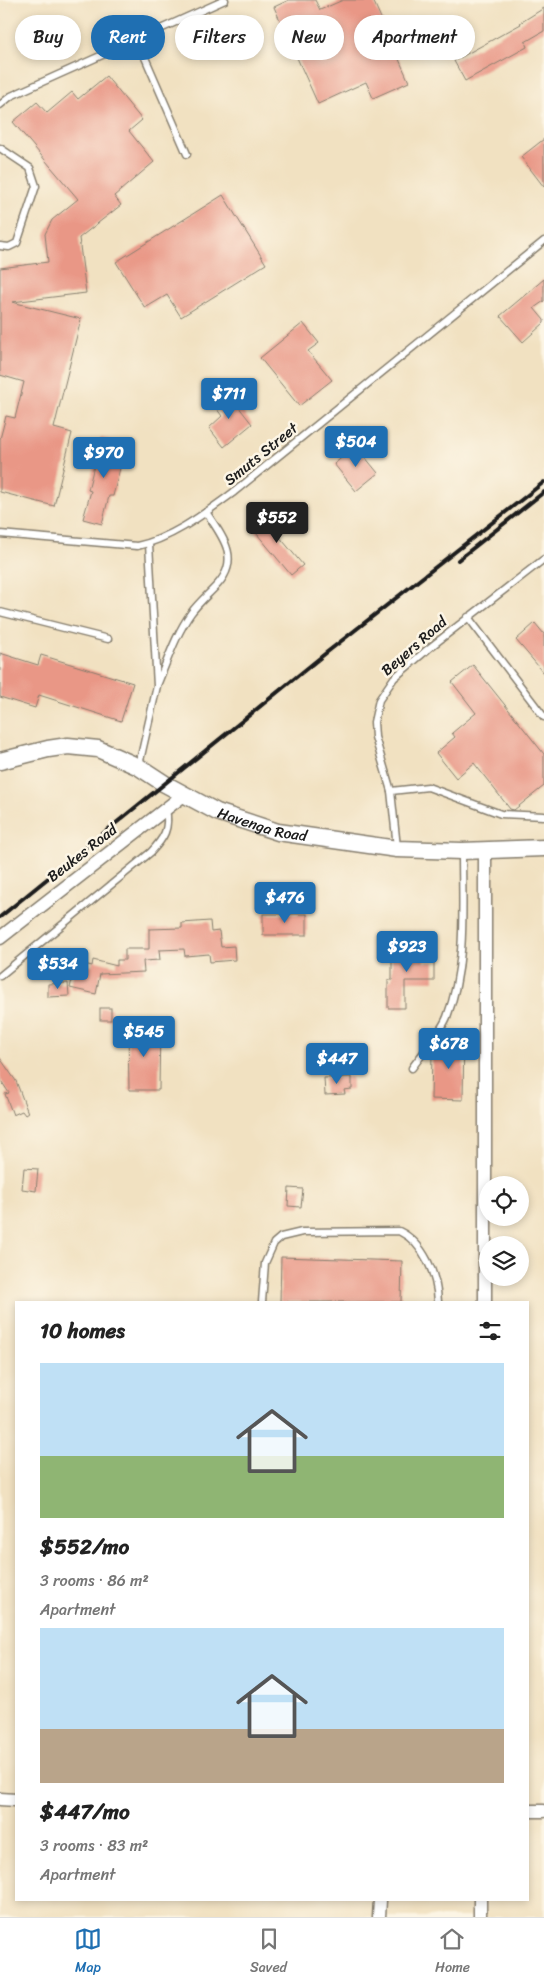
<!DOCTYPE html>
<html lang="en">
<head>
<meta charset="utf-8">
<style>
	:root { --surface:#fff; --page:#f2f2f2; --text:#222; --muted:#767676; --line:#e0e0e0; --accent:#1f6fb2 }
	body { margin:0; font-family:Sriracha,sans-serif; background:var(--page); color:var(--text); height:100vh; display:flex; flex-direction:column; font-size:19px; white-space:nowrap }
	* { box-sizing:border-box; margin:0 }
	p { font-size:16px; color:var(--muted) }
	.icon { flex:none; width:28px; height:28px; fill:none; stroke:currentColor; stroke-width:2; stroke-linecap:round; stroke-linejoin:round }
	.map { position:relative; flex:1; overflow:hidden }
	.side { position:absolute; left:15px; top:1301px; width:514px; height:600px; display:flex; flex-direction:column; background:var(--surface); border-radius:0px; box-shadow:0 2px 8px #0003 }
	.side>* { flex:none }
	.banner { position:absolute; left:15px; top:15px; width:515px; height:45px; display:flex; gap:10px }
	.controls { position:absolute; left:479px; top:1176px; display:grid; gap:10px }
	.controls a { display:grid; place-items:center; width:50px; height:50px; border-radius:50%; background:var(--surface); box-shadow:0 2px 8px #0003; font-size:25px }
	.price { position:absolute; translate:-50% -42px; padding:0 11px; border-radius:5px; background:var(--accent); color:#fff; font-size:16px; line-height:32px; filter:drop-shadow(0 1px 2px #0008) }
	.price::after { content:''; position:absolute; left:50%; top:30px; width:15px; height:11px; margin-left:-8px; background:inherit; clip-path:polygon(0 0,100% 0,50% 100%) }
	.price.selected { background:#222; color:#fff }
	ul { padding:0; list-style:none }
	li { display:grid; align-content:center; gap:10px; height:265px; padding:0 25px }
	li span { display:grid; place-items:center; height:155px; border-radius:0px; color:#555 }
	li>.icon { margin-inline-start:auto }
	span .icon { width:90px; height:90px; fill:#fffc; stroke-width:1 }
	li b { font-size:21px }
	h2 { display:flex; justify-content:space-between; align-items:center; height:60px; padding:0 25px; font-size:21px }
	.pill { padding:0 18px; border-radius:22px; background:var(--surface); box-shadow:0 2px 8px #0003; font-size:18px; line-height:45px }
	.pill.selected { background:var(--accent); color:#fff }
	.menu { display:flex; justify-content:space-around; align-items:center; height:70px; border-top:1px solid var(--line); background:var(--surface); font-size:14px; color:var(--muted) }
	.menu a { display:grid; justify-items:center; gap:2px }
	.menu .selected { color:var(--accent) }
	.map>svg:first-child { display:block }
	.building { fill:#e99786 }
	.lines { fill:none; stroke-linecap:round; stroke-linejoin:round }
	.service-casing { stroke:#867e6e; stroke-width:9 }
	.minor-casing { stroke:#867e6e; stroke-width:15 }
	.tertiary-casing { stroke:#867e6e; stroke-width:19 }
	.service { stroke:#fff; stroke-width:6 }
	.minor { stroke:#fff; stroke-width:12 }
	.tertiary { stroke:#fff; stroke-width:16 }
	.rail { stroke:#1c1c1c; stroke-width:4 }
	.labels { text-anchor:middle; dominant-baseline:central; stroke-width:5; stroke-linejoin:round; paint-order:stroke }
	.street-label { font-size:15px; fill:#1c1c1c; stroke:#fcf5e5 }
</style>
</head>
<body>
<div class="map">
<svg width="544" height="1917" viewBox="0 0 544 1917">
	<rect width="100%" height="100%" fill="#fcf5e5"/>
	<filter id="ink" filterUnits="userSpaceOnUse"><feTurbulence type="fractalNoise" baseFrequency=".02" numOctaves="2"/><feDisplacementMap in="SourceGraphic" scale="10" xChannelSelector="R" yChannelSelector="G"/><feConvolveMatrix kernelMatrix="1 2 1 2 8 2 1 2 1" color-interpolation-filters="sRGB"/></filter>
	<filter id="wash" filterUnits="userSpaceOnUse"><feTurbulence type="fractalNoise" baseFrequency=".0096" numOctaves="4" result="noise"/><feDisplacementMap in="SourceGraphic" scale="20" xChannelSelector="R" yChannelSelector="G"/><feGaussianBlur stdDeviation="1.12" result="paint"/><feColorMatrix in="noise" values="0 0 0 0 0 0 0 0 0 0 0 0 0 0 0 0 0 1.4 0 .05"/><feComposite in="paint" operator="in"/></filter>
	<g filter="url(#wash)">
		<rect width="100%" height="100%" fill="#f1e1c1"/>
		<g id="blocks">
			<g class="building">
				<polygon points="289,0 315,0 320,10 343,0 373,0 409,82 373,98 366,82 318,104 274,7"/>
				<polygon points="544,8 544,31 525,42 527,47 465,81 454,61 521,24 520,23"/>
				<polygon points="106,76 142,120 129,131 154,162 114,196 121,205 79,238 86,293 12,302 81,319 54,428 72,433 54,506 0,492 0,439 6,416 15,418 24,382 0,375 0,268 48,262 45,234 52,220 78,199 13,122 37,102 47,113 72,92 78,99"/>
				<polygon points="544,139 544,187 521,157"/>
				<polygon points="223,195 266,264 181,317 167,295 145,308 116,262"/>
				<polygon points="544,279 544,301 534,308 544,320 544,323 523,342 500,316"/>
				<polygon points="303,323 319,343 308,351 332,380 299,406 260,358"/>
				<polygon points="227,392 252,424 224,447 209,428 222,416 213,404"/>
				<polygon points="101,438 126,444 113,496 109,496 102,524 83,519 91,491 88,490"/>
				<polygon points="356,446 378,473 356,491 334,464"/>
				<polygon points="269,514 282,531 278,535 303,565 291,575 252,528"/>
				<polygon points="535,623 544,634 544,673 516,640"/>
				<polygon points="0,653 38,665 41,655 133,683 121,721 39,695 35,708 0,697"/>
				<polygon points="473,665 544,754 544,786 514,810 510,809 474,763 456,778 436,753 455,737 452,733 476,713 452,682"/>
				<rect x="263" y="914" width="44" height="21"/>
				<polygon points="210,921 211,932 219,931 221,947 234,946 235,960 210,962 209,954 185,956 184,949 159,950 160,960 143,961 144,972 100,974 96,994 70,988 76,962 92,966 93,960 117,966 117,960 125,960 125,949 149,949 149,929 182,928 182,923"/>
				<polygon points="392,948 424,948 424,962 434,962 434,981 405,981 405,1008 388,1008 388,980 392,980"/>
				<polygon points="68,983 69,996 48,997 48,984"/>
				<rect x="100" y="1008" width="11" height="12"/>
				<polygon points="145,1024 160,1024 159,1090 129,1090 128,1030 145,1030"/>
				<polygon points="445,1034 464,1034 463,1100 431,1099 432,1054 444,1055"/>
				<polygon points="0,1058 16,1081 28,1113 25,1115 22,1111 13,1115 5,1094 9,1093 0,1079"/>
				<polygon points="352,1077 352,1089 344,1090 345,1094 325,1095 324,1078"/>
				<polygon points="24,1168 38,1169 36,1191 22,1189"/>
				<polygon points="289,1188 303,1189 301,1207 288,1206"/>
				<polygon points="281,1257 402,1261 401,1302 280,1302"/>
			</g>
		</g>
	</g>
	<g filter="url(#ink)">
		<use href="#blocks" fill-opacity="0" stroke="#867e6e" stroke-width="1"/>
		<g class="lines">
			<g class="service-casing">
				<g id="service">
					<polyline points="137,39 187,154"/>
					<polyline points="0,105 11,96 225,0"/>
					<polyline points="0,148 30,168 36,186 17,243 9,247 0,246"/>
					<path d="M0 534 137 546C173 538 205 513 234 492L544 241"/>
					<polyline points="0,612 108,639"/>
					<polyline points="468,617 544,717"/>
					<path d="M158 683C168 659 176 634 191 613 199 602 209 594 218 584 241 558 222 536 206 512"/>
					<polyline points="139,765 157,686 149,544"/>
					<polyline points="391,791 428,787 501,814 544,816"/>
					<polyline points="397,847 391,791 375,737 374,722 379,700 394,678 428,649 544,559"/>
					<path d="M0 976 151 852C164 838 170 829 166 809"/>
					<path d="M412 1068C422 1054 441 1032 447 1017 467 965 462 906 462 852"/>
					<path d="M262 1302 265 1263 274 1243 281 1237 302 1232 399 1231C424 1243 437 1275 438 1302"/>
				</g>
			</g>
			<g class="minor-casing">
				<g id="minor">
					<polyline points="0,938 185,794"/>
					<polyline points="485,1302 485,850"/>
					<polyline points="0,1799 16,1800"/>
					<polyline points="528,1811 544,1811"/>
					<polyline points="480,1900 480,1917"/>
					<polyline points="379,1917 380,1900"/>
				</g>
			</g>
			<g class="tertiary-casing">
				<g id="tertiary">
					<path id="s1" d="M0 761 48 749 68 746 98 749 139 767 165 784 217 812 278 832 397 849 462 851 544 848"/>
				</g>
			</g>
			<use href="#service" class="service"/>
			<use href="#minor" class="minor"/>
			<use href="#tertiary" class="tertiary"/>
			<g class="rail">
				<polyline points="458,560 544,492"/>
				<polyline points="0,917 326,653 544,482"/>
			</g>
		</g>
	</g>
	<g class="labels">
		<g class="street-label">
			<text transform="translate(261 454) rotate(-39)">Smuts Street</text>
			<text transform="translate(414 646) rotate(-41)">Beyers Road</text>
			<text stroke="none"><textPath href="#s1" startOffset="282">Havenga Road</textPath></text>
			<text transform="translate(82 853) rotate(-38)">Beukes Road</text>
		</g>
	</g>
</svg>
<div class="controls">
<a><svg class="icon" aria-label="locate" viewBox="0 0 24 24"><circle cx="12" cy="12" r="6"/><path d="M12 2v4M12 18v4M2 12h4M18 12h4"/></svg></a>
<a><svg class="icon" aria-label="layers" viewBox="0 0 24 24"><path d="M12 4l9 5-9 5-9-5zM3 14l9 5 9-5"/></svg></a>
</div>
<b class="price" style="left:229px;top:420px">$711</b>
<b class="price" style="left:356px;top:468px">$504</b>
<b class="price" style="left:104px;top:479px">$970</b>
<b class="price selected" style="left:277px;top:544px">$552</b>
<b class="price" style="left:285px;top:924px">$476</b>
<b class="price" style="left:407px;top:973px">$923</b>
<b class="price" style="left:58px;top:990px">$534</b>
<b class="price" style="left:144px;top:1058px">$545</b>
<b class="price" style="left:449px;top:1070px">$678</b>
<b class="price" style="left:337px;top:1085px">$447</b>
<div class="banner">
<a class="pill">Buy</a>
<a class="pill selected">Rent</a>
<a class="pill">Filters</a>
<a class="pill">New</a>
<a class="pill">Apartment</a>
</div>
<section class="side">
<h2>10 homes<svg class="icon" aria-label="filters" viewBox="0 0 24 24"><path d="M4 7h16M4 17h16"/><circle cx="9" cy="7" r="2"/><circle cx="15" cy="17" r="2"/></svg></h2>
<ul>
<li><span style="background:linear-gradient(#bfe0f5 60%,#8fb573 0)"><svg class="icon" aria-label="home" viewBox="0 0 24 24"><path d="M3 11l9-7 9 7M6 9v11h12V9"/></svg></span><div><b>$552/mo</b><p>3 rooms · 86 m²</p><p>Apartment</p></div></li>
<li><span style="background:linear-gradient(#bfe0f5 65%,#b9a48a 0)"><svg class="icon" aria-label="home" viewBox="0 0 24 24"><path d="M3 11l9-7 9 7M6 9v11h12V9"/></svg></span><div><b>$447/mo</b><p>3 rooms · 83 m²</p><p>Apartment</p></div></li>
</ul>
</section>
</div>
<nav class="menu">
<a class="selected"><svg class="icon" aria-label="map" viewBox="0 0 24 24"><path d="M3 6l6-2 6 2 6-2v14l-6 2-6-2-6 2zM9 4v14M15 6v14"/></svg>Map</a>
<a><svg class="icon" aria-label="saved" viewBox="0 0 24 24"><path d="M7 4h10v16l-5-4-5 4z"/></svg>Saved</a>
<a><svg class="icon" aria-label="home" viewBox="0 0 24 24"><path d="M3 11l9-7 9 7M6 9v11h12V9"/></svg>Home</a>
</nav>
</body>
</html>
